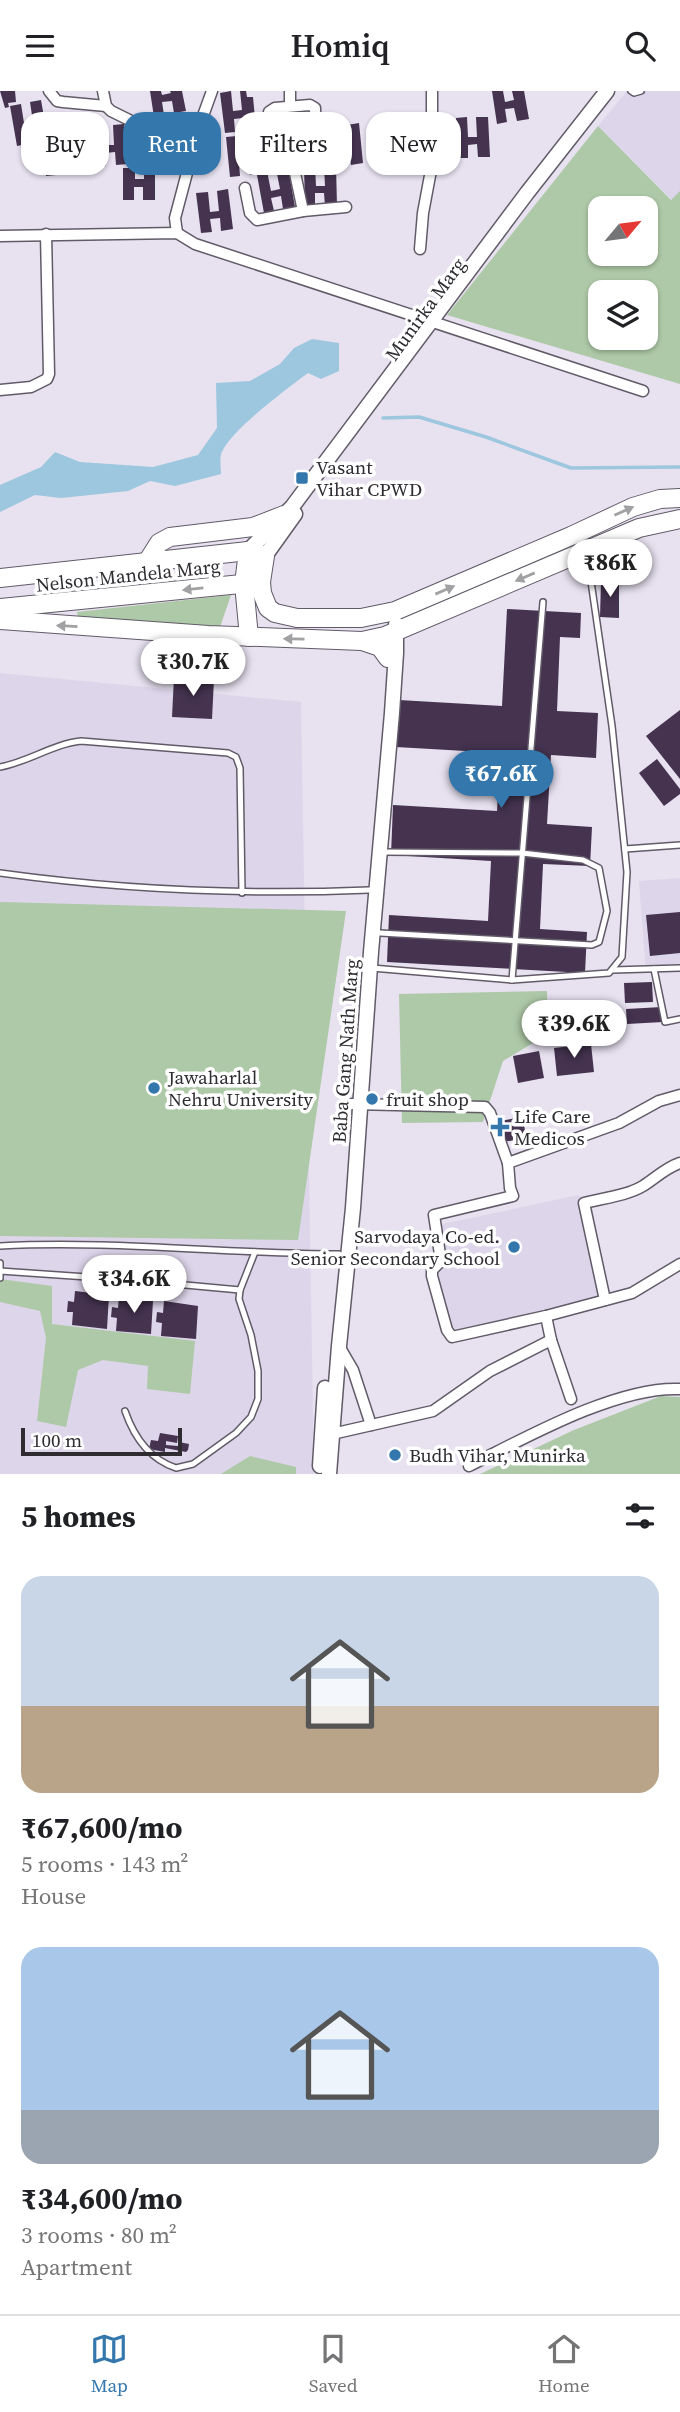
<!DOCTYPE html>
<html lang="en">
<head>
<meta charset="utf-8">
<style>
	:root { --surface:#fff; --page:#f6f6f6; --text:#202124; --muted:#757577; --line:#e0e0e0; --accent:#3377ac }
	body { margin:0; font-family:"Source Serif 4",serif; background:var(--page); color:var(--text); height:100vh; display:flex; flex-direction:column; font-size:26px; white-space:nowrap }
	* { box-sizing:border-box; margin:0 }
	p { font-size:23px; color:var(--muted) }
	.icon { flex:none; width:38px; height:38px; fill:none; stroke:currentColor; stroke-width:2; stroke-linecap:round; stroke-linejoin:round }
	.map { position:relative; height:1383px; overflow:hidden }
	.drawer { display:flex; flex-direction:column; background:var(--surface); flex:1 }
	.drawer>* { flex:none }
	.top-card { position:absolute; left:21px; top:21px; width:639px; height:63px; display:flex; gap:14px }
	.needle { width:46px; rotate:61deg }
	.buttons { position:absolute; left:588px; top:105px; display:grid; gap:14px }
	.buttons a { display:grid; place-items:center; width:70px; height:70px; border-radius:14px; background:var(--surface); box-shadow:0 2px 5px #0004; font-size:35px }
	.scale { position:absolute; left:21px; bottom:18px; width:161px; box-sizing:border-box; padding-left:7px; border:4px solid #2e2b31; border-top:0; font-size:19px; line-height:24px; white-space:nowrap; color:#2e2b31; -webkit-text-stroke:5px #fff; paint-order:stroke }
	.price { position:absolute; translate:-50% -60px; padding:0 16px; border-radius:24px; background:#fff; color:#222; font-size:23px; line-height:46px; filter:drop-shadow(0 2px 4px #0008) }
	.price::after { content:''; position:absolute; left:50%; top:42px; width:21px; height:16px; margin-left:-10px; background:inherit; clip-path:polygon(0 0,100% 0,50% 100%) }
	.price.on { background:var(--accent); color:#fff }
	ul { padding:0; list-style:none }
	li { display:grid; align-content:center; gap:14px; height:371px; padding:0 21px }
	li span { display:grid; place-items:center; height:217px; border-radius:21px; color:#555 }
	li>.icon { margin-inline-start:auto }
	span .icon { width:126px; height:126px; fill:#fffc; stroke-width:1 }
	li b { font-size:30px }
	h2 { display:flex; justify-content:space-between; align-items:center; height:84px; padding:0 21px; font-size:30px }
	.tag { padding:0 24px; border-radius:21px; background:var(--surface); box-shadow:0 2px 5px #0004; font-size:24px; line-height:63px }
	.tag.on { background:var(--accent); color:#fff }
	header { display:flex; justify-content:space-between; align-items:center; height:91px; padding:0 21px; background:var(--surface); font-size:32px; font-weight:600 }
	.tabs { display:flex; justify-content:space-around; align-items:center; height:98px; border-top:2px solid var(--line); background:var(--surface); font-size:19px; color:var(--muted) }
	.tabs a { display:grid; justify-items:center; gap:4px }
	.tabs .on { color:var(--accent) }
	.map>svg:first-child { display:block }
	.built { fill:#ddd5ea }
	.green { fill:#aec9a7; fill-rule:evenodd }
	.water { fill:#9dc7de }
	.lines { fill:none; stroke-linecap:round; stroke-linejoin:round }
	.stream { stroke:#9dc7de; stroke-width:3.5 }
	.building { fill:#453350 }
	.service-casing { stroke:#615b68; stroke-width:8 }
	.minor-casing { stroke:#615b68; stroke-width:13 }
	.tertiary-casing { stroke:#615b68; stroke-width:17 }
	.primary-casing { stroke:#615b68; stroke-width:20 }
	.service { stroke:#fff; stroke-width:5 }
	.minor { stroke:#fff; stroke-width:10 }
	.tertiary { stroke:#fff; stroke-width:14 }
	.primary { stroke:#fff; stroke-width:18 }
	.oneway { fill:#a1a0a2 }
	.poi-dot { fill:#3377ac; stroke:#fff; stroke-width:2.5 }
	.labels { text-anchor:middle; dominant-baseline:central; stroke-width:7; stroke-linejoin:round; paint-order:stroke }
	.street-label { font-size:19px; fill:#2e2b31; stroke:#fff }
	.poi-label { font-size:19px; fill:#2e2b31; stroke:#fff; text-anchor:start }
</style>
</head>
<body>
<header><svg class="icon" aria-label="menu" viewBox="0 0 24 24"><path d="M4 6h16M4 12h16M4 18h16"/></svg>Homiq<svg class="icon" aria-label="search" viewBox="0 0 24 24"><circle cx="10" cy="10" r="6"/><path d="M15 15l6 6"/></svg></header>
<div class="map">
<svg width="680" height="1383" viewBox="0 0 680 1383">
	<rect width="100%" height="100%" fill="#e7e1f0"/>
	<g class="built">
		<polygon points="627,0 680,0 680,100 672,109 598,35"/>
		<polygon points="0,582 301,611 314,1383 0,1383"/>
		<polygon points="680,787 680,878 646,881 639,790"/>
		<polygon points="579,1104 604,1206 451,1242 431,1179 440,1177 433,1135"/>
	</g>
	<g class="green">
		<path d="M598 35 671 109 680 100V293L447 224ZM600 117H646V163H600ZM600 201H646V247H600Z"/>
		<polygon points="231,504 220,536 78,526 77,521"/>
		<polygon points="0,811 346,820 298,1149 0,1145"/>
		<polygon points="547,900 548,943 503,970 483,1031 402,1032 399,903"/>
		<polygon points="0,1188 52,1195 52,1233 195,1250 190,1303 147,1298 148,1275 103,1269 78,1279 66,1336 37,1330 46,1247 40,1220 0,1211"/>
		<polygon points="661,1305 680,1306 680,1383 480,1383 574,1339"/>
		<polygon points="250,1365 296,1376 296,1383 221,1383"/>
	</g>
	<path class="water" d="M312 248 339 252V280L321 288 308 282C288 297 231 339 222 361 219 366 221 377 221 383L175 395 150 390 128 400 61 407 35 404 0 421V394L41 376 55 361 80 371 153 376 198 364 217 337 216 292 250 290 280 273 294 257Z"/>
	<g class="lines">
		<polyline class="stream" points="383,327 419,326 486,346 571,377 680,376"/>
	</g>
	<g class="building">
		<polygon points="0,0 15,0 16,11 8,12 9,16 5,17"/>
		<polygon points="150,0 161,0 162,4 171,2 170,0 182,0 186,20 174,22 172,10 162,11 164,24 154,26"/>
		<polygon points="231,0 233,20 242,19 240,0 246,0 247,6 253,6 256,38 244,39 243,27 234,28 235,41 225,42 220,2"/>
		<polygon points="492,0 503,0 505,11 514,9 512,0 524,0 529,28 517,30 514,17 505,18 507,31 497,33"/>
		<polygon points="41,9 48,49 37,51 34,38 25,40 27,53 17,55 10,15 21,13 24,32 33,31 30,11"/>
		<polygon points="467,26 468,46 477,46 476,26 488,26 490,66 478,66 477,53 468,54 468,67 458,67 456,27"/>
		<polygon points="359,32 363,72 351,74 349,61 340,62 341,75 338,73 331,73 327,36 338,35 340,54 349,53 347,34"/>
		<polygon points="124,33 128,73 116,74 115,61 105,62 106,75 96,76 92,35 104,34 105,54 114,54 113,34"/>
		<polygon points="74,42 78,82 65,83 64,70 55,71 56,84 46,85 42,55 54,54 55,64 64,63 62,43"/>
		<polygon points="257,43 262,83 250,84 248,71 239,72 240,85 230,86 226,46 237,45 239,65 248,64 246,44"/>
		<polygon points="131,68 135,68 135,88 144,88 144,68 155,68 155,109 143,109 143,96 134,96 134,109 123,109 123,77 131,77"/>
		<polygon points="304,75 315,75 316,95 325,95 324,75 336,75 337,115 325,115 324,102 315,102 315,116 305,116"/>
		<polygon points="288,76 295,116 283,118 281,105 271,107 274,120 264,122 257,84 267,80 271,100 280,98 276,78"/>
		<polygon points="228,98 233,138 221,140 220,127 210,128 212,141 201,142 196,102 208,101 210,121 219,120 217,100"/>
		<polygon points="601,490 619,490 619,527 600,526"/>
		<polygon points="507,518 581,522 580,547 560,546 557,620 598,622 596,667 551,664 547,733 592,736 590,775 543,773 540,838 587,841 585,882 387,871 389,824 488,830 491,770 391,764 393,714 497,720 500,662 396,656 399,609 502,615"/>
		<polygon points="174,586 214,588 212,628 172,626"/>
		<polygon points="680,619 680,688 646,645"/>
		<polygon points="657,668 680,698 680,703 664,715 639,682"/>
		<polygon points="680,821 680,862 650,865 646,824"/>
		<polygon points="652,891 653,911 625,912 624,892"/>
		<polygon points="662,916 663,931 627,933 626,918"/>
		<polygon points="589,917 591,934 563,937 561,921"/>
		<polygon points="615,918 618,943 596,946 593,921"/>
		<polygon points="591,953 594,981 557,985 554,957"/>
		<polygon points="539,960 544,987 518,992 513,965"/>
		<polygon points="523,1026 526,1047 503,1051 500,1030"/>
		<polygon points="75,1200 109,1204 107,1238 72,1234 73,1221 67,1221 68,1210 74,1211"/>
		<polygon points="119,1205 153,1210 151,1243 116,1240 117,1227 111,1226 112,1216 118,1217"/>
		<polygon points="164,1210 198,1215 196,1248 161,1245 162,1232 156,1231 157,1221 163,1222"/>
		<polygon points="160,1342 178,1345 177,1352 166,1350 166,1354 178,1355 179,1351 189,1353 188,1359 186,1361 165,1357 165,1361 149,1358 151,1349 158,1350"/>
	</g>
	<g class="lines">
		<g class="service-casing">
			<g id="service">
				<polyline points="631,0 634,2 641,0"/>
				<path d="M0 676C28 671 53 653 81 650L228 662 236 666 240 677 242 802"/>
				<polyline points="625,758 680,754"/>
				<path d="M0 782C123 799 246 804 369 799"/>
				<polyline points="380,842 592,854 599,851 607,820 599,777 583,769 522,762 382,761"/>
				<polyline points="372,877 512,889 609,882 622,866 627,781 612,635 587,463"/>
				<polyline points="654,878 665,931 680,928"/>
				<polyline points="613,879 680,877"/>
				<polyline points="512,889 543,511"/>
				<path d="M0 1155C114 1149 226 1163 339 1163"/>
				<polyline points="0,1172 0,1187"/>
				<polyline points="0,1180 131,1189 240,1199"/>
				<path d="M125 1320C134 1346 149 1368 176 1377L193 1373 236 1342 251 1326 258 1308V1280L251 1244 239 1208 240 1199 255 1161"/>
			</g>
		</g>
		<g class="minor-casing">
			<g id="minor">
				<polyline points="49,0 57,10 63,11 106,15"/>
				<polyline points="103,0 106,15 111,20 194,61"/>
				<polyline points="290,0 290,15"/>
				<path d="M310 14 315 17 316 65 273 69C264 58 266 35 269 21L275 17Z"/>
				<polyline points="292,68 303,120"/>
				<polyline points="245,97 250,122 257,129 303,120 346,116"/>
				<polyline points="177,142 175,127 200,33 212,0"/>
				<polyline points="0,145 177,142 195,153 643,300"/>
				<polyline points="420,158 423,122 432,74 432,0"/>
				<polyline points="0,299 31,296 47,288 49,283 46,143"/>
				<polyline points="352,1013 485,1016 490,1022 508,1072 510,1097 513,1105 434,1124 441,1170 432,1179 432,1185 447,1239 452,1246 546,1225 632,1202 680,1173"/>
				<polyline points="508,1072 619,1032 659,1010 680,1004"/>
				<path d="M605 1209 584 1112C603 1107 626 1105 643 1095 656 1087 665 1077 680 1072"/>
				<polyline points="546,1225 551,1249 571,1308"/>
				<polyline points="339,1255 353,1279 371,1334"/>
				<polyline points="332,1343 433,1320 490,1280 551,1249"/>
				<path d="M469 1375C525 1347 617 1295 680 1298"/>
			</g>
		</g>
		<g class="tertiary-casing">
			<g id="tertiary">
				<polyline points="248,460 292,416 527,102 607,0"/>
				<polyline points="265,465 295,423"/>
				<polyline points="320,1375 325,1297"/>
				<polyline points="329,1383 339,1255 353,1117 371,861 392,622 396,562 396,533"/>
			</g>
		</g>
		<g class="primary-casing">
			<g id="primary">
				<polyline points="248,460 244,493 249,546"/>
				<polyline points="147,471 159,452 170,446 253,436 284,424"/>
				<polyline points="0,487 248,460 265,465 261,491 262,502 268,517 275,522 297,527 361,527 395,520 571,445 633,416 660,408 680,407"/>
				<polyline points="0,517 261,491"/>
				<polyline points="0,529 208,544 362,550 380,556 388,567"/>
				<polyline points="362,550 385,545 639,437 680,428"/>
			</g>
		</g>
		<use href="#service" class="service"/>
		<use href="#minor" class="minor"/>
		<use href="#tertiary" class="tertiary"/>
		<use href="#primary" class="primary"/>
	</g>
	<defs><path id="oneway-solid" d="M-6-.8H1V-3.2L6.5 0L1 3.2V.8H-6Z" transform="scale(1.75)"/></defs>
	<g class="oneway">
		<use href="#oneway-solid" transform="translate(624 420) rotate(-24)"/>
		<use href="#oneway-solid" transform="translate(525 486) rotate(157)"/>
		<use href="#oneway-solid" transform="translate(193 498) rotate(174)"/>
		<use href="#oneway-solid" transform="translate(445 499) rotate(-23)"/>
		<use href="#oneway-solid" transform="translate(67 535) rotate(-177)"/>
		<use href="#oneway-solid" transform="translate(294 548) rotate(-179)"/>
	</g>
	<g class="poi-dot">
		<rect x="295" y="380" width="14" height="14" rx="3.5"/>
		<circle cx="154" cy="997" r="7"/>
		<circle cx="372" cy="1008" r="7"/>
		<path d="M496.5 1025.5h7v7h7v7h-7v7h-7v-7h-7v-7h7z"/>
		<circle cx="514" cy="1156" r="7"/>
		<circle cx="395" cy="1364" r="7"/>
	</g>
	<g class="labels">
		<g class="street-label">
			<text transform="translate(425 218) rotate(-54)">Munirka Marg</text>
			<text transform="translate(128 484) rotate(-6)">Nelson Mandela Marg</text>
			<text transform="translate(345 960) rotate(-86)">Baba Gang Nath Marg</text>
		</g>
		<g class="poi-label">
			<text x="316" y="376">Vasant<tspan x="316" dy="22">Vihar CPWD</tspan></text>
			<text x="168" y="986">Jawaharlal<tspan x="168" dy="22">Nehru University</tspan></text>
			<text x="386" y="1008">fruit shop</text>
			<text x="514" y="1025">Life Care<tspan x="514" dy="22">Medicos</tspan></text>
			<text x="500" y="1145" text-anchor="end">Sarvodaya Co-ed.<tspan x="500" dy="22">Senior Secondary School</tspan></text>
			<text x="409" y="1364">Budh Vihar, Munirka</text>
		</g>
	</g>
</svg>
<div class="buttons">
<a><svg class="needle" viewBox="-14 -14 28 28"><path d="M0-13l5 13h-10z" fill="#e53935"/><path d="M0 13l5-13h-10z" fill="#757577"/></svg></a>
<a><svg class="icon" aria-label="layers" viewBox="0 0 24 24"><path d="M12 4l9 5-9 5-9-5zM3 14l9 5 9-5"/></svg></a>
</div>
<div class="scale">100 m</div>
<b class="price" style="left:610px;top:508px">₹86K</b>
<b class="price" style="left:193px;top:607px">₹30.7K</b>
<b class="price on" style="left:501px;top:719px">₹67.6K</b>
<b class="price" style="left:574px;top:969px">₹39.6K</b>
<b class="price" style="left:134px;top:1224px">₹34.6K</b>
<div class="top-card">
<a class="tag">Buy</a>
<a class="tag on">Rent</a>
<a class="tag">Filters</a>
<a class="tag">New</a>
</div>
</div>
<section class="drawer">
<h2>5 homes<svg class="icon" aria-label="filters" viewBox="0 0 24 24"><path d="M4 7h16M4 17h16"/><circle cx="9" cy="7" r="2"/><circle cx="15" cy="17" r="2"/></svg></h2>
<ul>
<li><span style="background:linear-gradient(#c9d6e8 60%,#b9a48a 0)"><svg class="icon" aria-label="home" viewBox="0 0 24 24"><path d="M3 11l9-7 9 7M6 9v11h12V9"/></svg></span><div><b>₹67,600/mo</b><p>5 rooms · 143 m²</p><p>House</p></div></li>
<li><span style="background:linear-gradient(#a9c7e8 75%,#9aa5b1 0)"><svg class="icon" aria-label="home" viewBox="0 0 24 24"><path d="M3 11l9-7 9 7M6 9v11h12V9"/></svg></span><div><b>₹34,600/mo</b><p>3 rooms · 80 m²</p><p>Apartment</p></div></li>
</ul>
</section>
<nav class="tabs">
<a class="on"><svg class="icon" aria-label="map" viewBox="0 0 24 24"><path d="M3 6l6-2 6 2 6-2v14l-6 2-6-2-6 2zM9 4v14M15 6v14"/></svg>Map</a>
<a><svg class="icon" aria-label="saved" viewBox="0 0 24 24"><path d="M7 4h10v16l-5-4-5 4z"/></svg>Saved</a>
<a><svg class="icon" aria-label="home" viewBox="0 0 24 24"><path d="M3 11l9-7 9 7M6 9v11h12V9"/></svg>Home</a>
</nav>
</body>
</html>
